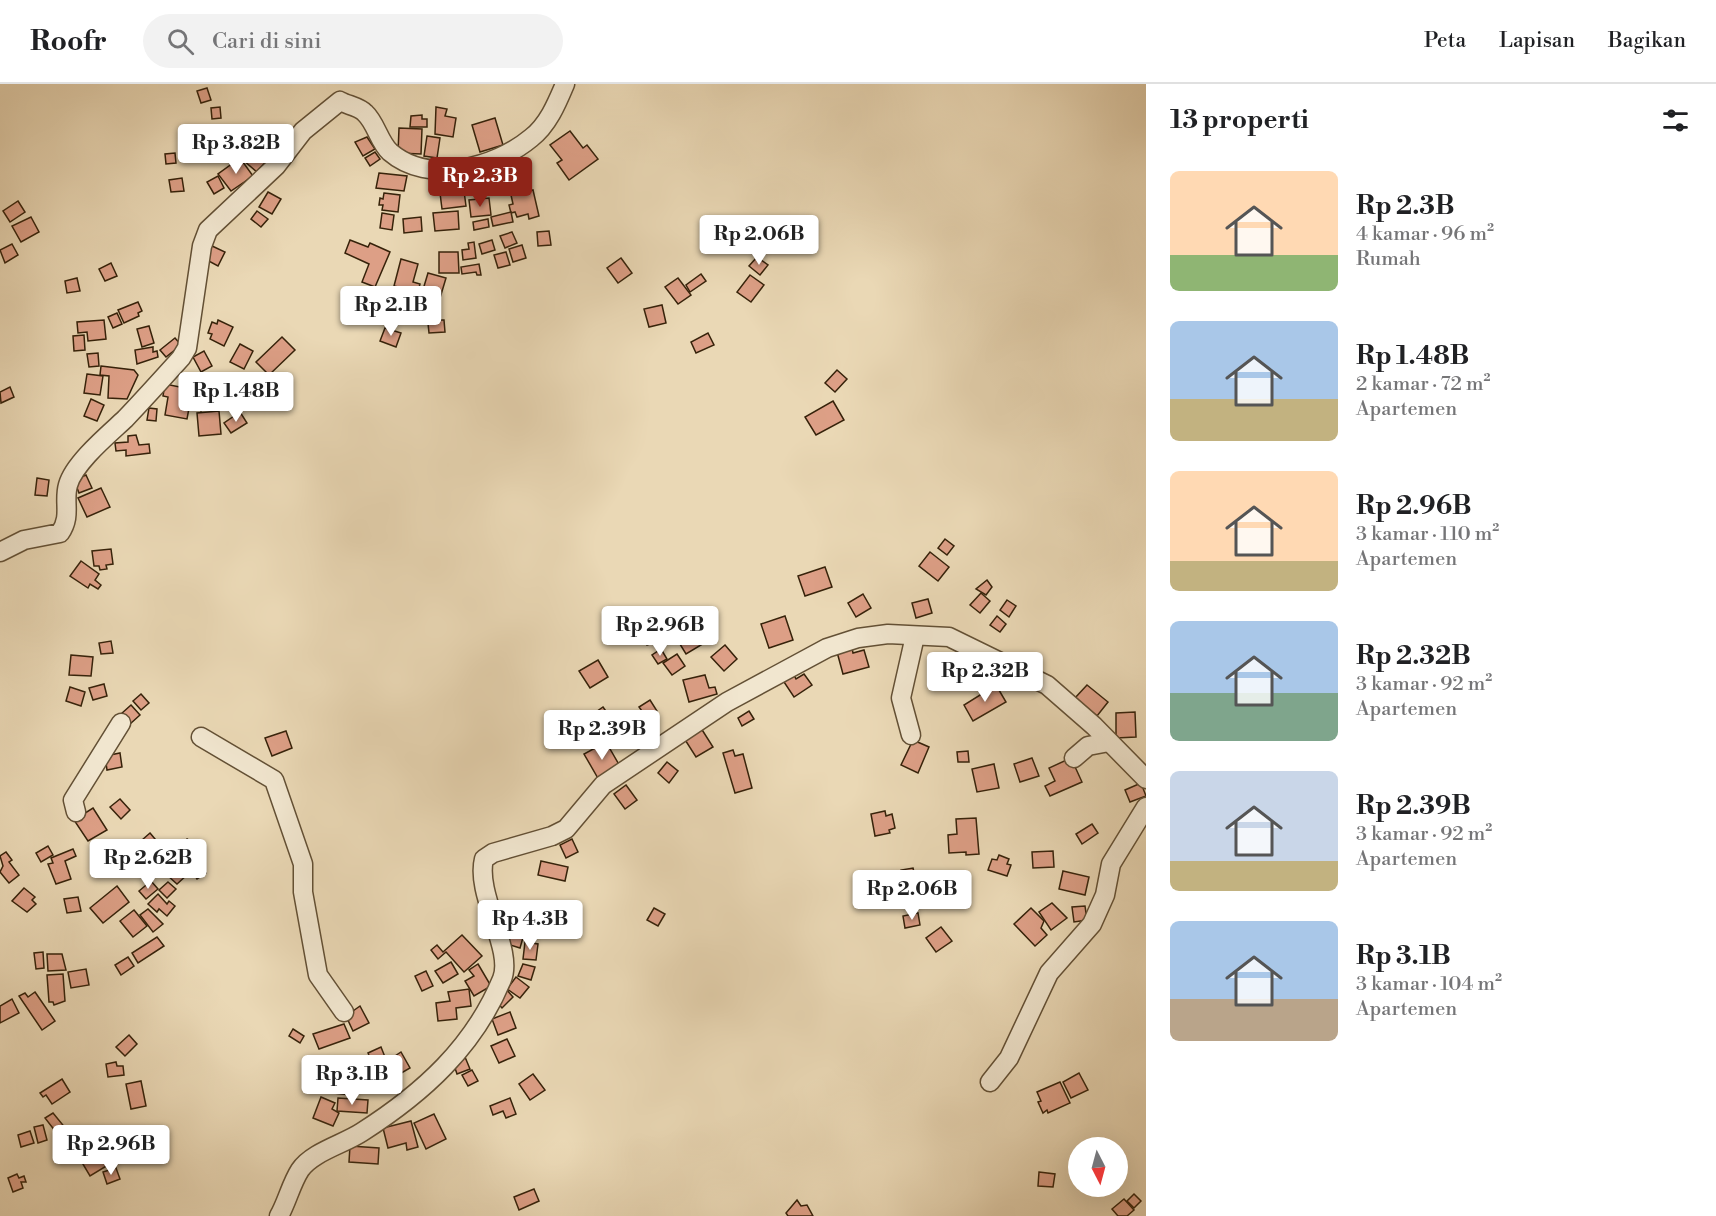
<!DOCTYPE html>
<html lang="id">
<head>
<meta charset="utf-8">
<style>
	:root { --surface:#fff; --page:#f2f2f2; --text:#202124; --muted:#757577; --line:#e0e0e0; --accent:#8f2418 }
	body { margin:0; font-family:"Libre Bodoni",serif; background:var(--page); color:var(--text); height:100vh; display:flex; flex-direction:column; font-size:22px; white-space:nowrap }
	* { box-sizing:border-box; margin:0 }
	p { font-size:20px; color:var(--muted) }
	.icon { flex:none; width:33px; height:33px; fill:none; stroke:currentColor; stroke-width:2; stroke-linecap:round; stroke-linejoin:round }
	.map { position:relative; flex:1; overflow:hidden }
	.side { display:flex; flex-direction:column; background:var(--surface); width:570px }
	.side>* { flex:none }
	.needle { width:39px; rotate:174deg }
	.tools { position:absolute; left:1068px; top:1053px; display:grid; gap:12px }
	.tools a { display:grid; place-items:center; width:60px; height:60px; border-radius:50%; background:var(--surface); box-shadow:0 6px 24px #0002; font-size:30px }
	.price { position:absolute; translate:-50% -51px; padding:0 14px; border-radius:6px; background:#fff; color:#222; font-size:20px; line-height:39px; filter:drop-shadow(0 2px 3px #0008) }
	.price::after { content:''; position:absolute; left:50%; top:36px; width:18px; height:14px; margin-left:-9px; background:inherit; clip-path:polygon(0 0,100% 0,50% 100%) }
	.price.selected { background:var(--accent); color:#fff }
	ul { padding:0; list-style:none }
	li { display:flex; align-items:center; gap:18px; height:150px; padding:0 24px }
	li span { display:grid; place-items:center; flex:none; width:168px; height:120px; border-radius:9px; color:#555 }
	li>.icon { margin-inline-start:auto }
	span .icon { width:72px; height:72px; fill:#fffc; stroke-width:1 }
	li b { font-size:26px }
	h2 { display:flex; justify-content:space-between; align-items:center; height:72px; padding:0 24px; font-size:26px }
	header { display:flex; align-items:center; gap:36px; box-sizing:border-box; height:84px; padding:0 30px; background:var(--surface); border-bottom:2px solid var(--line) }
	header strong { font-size:28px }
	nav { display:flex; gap:33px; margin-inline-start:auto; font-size:21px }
	.search { width:420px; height:54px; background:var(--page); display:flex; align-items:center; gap:15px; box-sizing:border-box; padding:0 21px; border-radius:33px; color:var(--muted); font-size:22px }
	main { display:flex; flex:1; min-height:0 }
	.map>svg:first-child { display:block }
	.building { fill:#dd9f86; stroke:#36220a; stroke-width:1.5 }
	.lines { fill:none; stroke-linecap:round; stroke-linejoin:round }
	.minor-casing { stroke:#635035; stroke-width:21 }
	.minor { stroke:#f1e6cf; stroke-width:18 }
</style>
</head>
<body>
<header>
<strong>Roofr</strong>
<div class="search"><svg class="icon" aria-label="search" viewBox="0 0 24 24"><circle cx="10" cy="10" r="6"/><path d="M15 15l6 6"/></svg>Cari di sini</div>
<nav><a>Peta</a><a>Lapisan</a><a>Bagikan</a></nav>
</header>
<main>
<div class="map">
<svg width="1146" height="1132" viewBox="0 0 1146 1132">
	<rect width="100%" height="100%" fill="#ead8b5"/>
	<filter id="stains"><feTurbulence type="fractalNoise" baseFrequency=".00333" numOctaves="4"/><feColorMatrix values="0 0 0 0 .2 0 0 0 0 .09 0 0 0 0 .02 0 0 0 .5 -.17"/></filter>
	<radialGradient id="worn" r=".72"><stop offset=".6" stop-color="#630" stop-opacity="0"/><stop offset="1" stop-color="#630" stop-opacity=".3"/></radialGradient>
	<g class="building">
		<polygon points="207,4 211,16 201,19 197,7"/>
		<polygon points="220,23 221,34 212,35 211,24"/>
		<polygon points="436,23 447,25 445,32 456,34 453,53 435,50"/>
		<polygon points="422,31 422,35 427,35 427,43 410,43 411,32"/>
		<polygon points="495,34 503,61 480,68 472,41"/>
		<polygon points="399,44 422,45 421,70 398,69"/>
		<polygon points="269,46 276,52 264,66 257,60"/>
		<polygon points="570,47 583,64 587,61 598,75 569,96 557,79 562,76 550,61"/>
		<polygon points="427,52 440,54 437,74 424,72"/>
		<polygon points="367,53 375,65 363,72 355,58"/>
		<polygon points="255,63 268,75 257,88 243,76"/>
		<polygon points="375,68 380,75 370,82 365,74"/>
		<polygon points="175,69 176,79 166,80 165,70"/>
		<polygon points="240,74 253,92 231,107 218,90"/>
		<polygon points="379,89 407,92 404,107 376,104"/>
		<polygon points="218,92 224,104 214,110 207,98"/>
		<polygon points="182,94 184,107 171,108 169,96"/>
		<polygon points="458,99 459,107 464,107 466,122 442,125 439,101"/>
		<polygon points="533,106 539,132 529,135 528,130 517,133 515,128 511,129 509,121 513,120 511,111"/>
		<polygon points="268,108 281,115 272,130 259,123"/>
		<polygon points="384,109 400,111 398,128 382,126 383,121 379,121 380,114 383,115"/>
		<polygon points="489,114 491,131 471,133 469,116"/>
		<polygon points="18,117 25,128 10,138 3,127"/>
		<polygon points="257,127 268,135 261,143 251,135"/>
		<polygon points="458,127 459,145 435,147 433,129"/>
		<polygon points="511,128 513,138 493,142 491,133"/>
		<polygon points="382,129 394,131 392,146 380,144"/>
		<polygon points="31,133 39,148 21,158 12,142"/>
		<polygon points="421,133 422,147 404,149 403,135"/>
		<polygon points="488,135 489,143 474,146 473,138"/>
		<polygon points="549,147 551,161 538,162 537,148"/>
		<polygon points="512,148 517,159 505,164 500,152"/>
		<polygon points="350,156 368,163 370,159 390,168 375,203 362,198 369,180 345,169"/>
		<polygon points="492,156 495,166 482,170 479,160"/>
		<polygon points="474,158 476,174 463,176 462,166 469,165 468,159"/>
		<polygon points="12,160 18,171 5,179 0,166"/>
		<polygon points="210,161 225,168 218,182 203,174"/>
		<polygon points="522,161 526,174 513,178 509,165"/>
		<polygon points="439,168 458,168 459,189 439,189"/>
		<polygon points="506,168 510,181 498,184 494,171"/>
		<polygon points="757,173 768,181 760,191 749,182"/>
		<polygon points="621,174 632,189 618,199 607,184"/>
		<polygon points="401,175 418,180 413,198 420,200 418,208 394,202"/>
		<polygon points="111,179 117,192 105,197 99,185"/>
		<polygon points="479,180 481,191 477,191 476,188 462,190 461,183"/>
		<polygon points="428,189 446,194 440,214 422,209"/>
		<polygon points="701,190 706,197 690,208 686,201"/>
		<polygon points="750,191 764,201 751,218 737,208"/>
		<polygon points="77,194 80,207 67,209 65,197"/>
		<polygon points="678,194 691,211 678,220 665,203"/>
		<polygon points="378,210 389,212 388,217 393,218 392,225 397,226 393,242 364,235 369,212 376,214"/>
		<polygon points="138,218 142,227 138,229 139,232 124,239 118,226"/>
		<polygon points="662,221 666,239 649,243 644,225"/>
		<polygon points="117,229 122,240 113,244 108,233"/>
		<polygon points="439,229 439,236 444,236 445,248 429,249 427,230"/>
		<polygon points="104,236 106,255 88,257 87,248 78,249 77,238"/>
		<polygon points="218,236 233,243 224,262 210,255 212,250 208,249 212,238 217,240"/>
		<polygon points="149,242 154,259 142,263 137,245"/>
		<polygon points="385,244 401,249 396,263 380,257"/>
		<polygon points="708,249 714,261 696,269 691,258"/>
		<polygon points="84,251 85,266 74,267 73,252"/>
		<polygon points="282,253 295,266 269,291 256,278"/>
		<polygon points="175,254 181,261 166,273 160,266"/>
		<polygon points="240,260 253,267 244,285 230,278"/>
		<polygon points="153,263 153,268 157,267 158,273 137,280 135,266"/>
		<polygon points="204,267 212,282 201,288 193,273"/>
		<polygon points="98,269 99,282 89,283 87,270"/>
		<polygon points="101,282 134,286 138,291 127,315 108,314 109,292 100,291"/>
		<polygon points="837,286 847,295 835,308 825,299"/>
		<polygon points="212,289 236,315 225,325 216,315 201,327 187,312"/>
		<polygon points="87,290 103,292 100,311 84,309"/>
		<polygon points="165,300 185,304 183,317 190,319 187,335 165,331 168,313 163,312"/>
		<polygon points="10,303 14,313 1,319 0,308"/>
		<polygon points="240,305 252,307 248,326 236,323"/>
		<polygon points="91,315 104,321 97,337 84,332"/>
		<polygon points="833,317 844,336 816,351 805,333"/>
		<polygon points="149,324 157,325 156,337 147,336"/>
		<polygon points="219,327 221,350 199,352 197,329"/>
		<polygon points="240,328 247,339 231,349 224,339"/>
		<polygon points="136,351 139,361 149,360 150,369 126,372 126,366 116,367 115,359 128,358 128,352"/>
		<polygon points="86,391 92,404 79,409 74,396"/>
		<polygon points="37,394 49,396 47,412 35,411"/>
		<polygon points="101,404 110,423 87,433 78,414"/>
		<polygon points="945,455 954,462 947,471 938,464"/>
		<polygon points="111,465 113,480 106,481 107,485 100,486 99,482 94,482 92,467"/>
		<polygon points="930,468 949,483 938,497 919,482"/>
		<polygon points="81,477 99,490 95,496 101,501 98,505 90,500 88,504 70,492"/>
		<polygon points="825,483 832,503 805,512 798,492"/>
		<polygon points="987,496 992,503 986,511 976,505"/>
		<polygon points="981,509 990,517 980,529 970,521"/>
		<polygon points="863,510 871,524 856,533 848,519"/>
		<polygon points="928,515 932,529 916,534 912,519"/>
		<polygon points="1007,516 1016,522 1009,533 1000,526"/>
		<polygon points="785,532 793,556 769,564 761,540"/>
		<polygon points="997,532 1006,540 1000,548 990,541"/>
		<polygon points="705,534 716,552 686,570 675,552"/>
		<polygon points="658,542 659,557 647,561 643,547"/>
		<polygon points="111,557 113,569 101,570 99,559"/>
		<polygon points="725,561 737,575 724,587 711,573"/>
		<polygon points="852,564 853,569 864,566 869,583 843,590 837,568"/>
		<polygon points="661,565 667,575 658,580 652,571"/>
		<polygon points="677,570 685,582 672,591 663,579"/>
		<polygon points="71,571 93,573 91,592 69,591"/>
		<polygon points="598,576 608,593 590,604 579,587"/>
		<polygon points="804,590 812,601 794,613 784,598 794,591 796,595"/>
		<polygon points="705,591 709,604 715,603 717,610 689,618 683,596"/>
		<polygon points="104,600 107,612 93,616 89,604"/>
		<polygon points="996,601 1006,618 973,637 964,621"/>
		<polygon points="1087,601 1108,618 1097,632 1075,614"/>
		<polygon points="70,603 85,608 81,622 66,617"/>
		<polygon points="141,610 149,619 141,626 133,617"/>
		<polygon points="650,616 657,627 647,634 639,623"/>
		<polygon points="131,621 140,631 130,640 121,630"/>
		<polygon points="603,623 617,643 600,655 586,635"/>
		<polygon points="749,627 754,635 742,642 738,634"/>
		<polygon points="1135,628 1136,653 1116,654 1116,629"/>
		<polygon points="699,641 713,663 696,673 682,651"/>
		<polygon points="286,647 292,664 272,672 265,654"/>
		<polygon points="913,656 929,663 918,689 901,681"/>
		<polygon points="606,658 621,684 599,696 584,670"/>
		<polygon points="733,666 735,672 743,670 752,704 735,709 723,669"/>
		<polygon points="968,667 969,678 958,678 957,668"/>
		<polygon points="120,669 122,683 107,686 105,672"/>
		<polygon points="1032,674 1039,692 1020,698 1014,680"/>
		<polygon points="1071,674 1082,698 1050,712 1045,702 1055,697 1049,684"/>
		<polygon points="667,678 678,687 669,699 658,689"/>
		<polygon points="994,680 999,704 977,708 972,685"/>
		<polygon points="1141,699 1146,712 1130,718 1125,706"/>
		<polygon points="626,701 637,716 625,725 614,710"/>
		<polygon points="120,715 130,726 121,735 110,723"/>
		<polygon points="93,724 107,746 88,757 74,736"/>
		<polygon points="885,727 886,732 892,730 895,744 889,746 890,749 875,752 871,730"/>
		<polygon points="976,734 979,770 966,771 966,768 949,769 948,751 957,750 956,735"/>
		<polygon points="1092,740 1098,749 1082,760 1076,750"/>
		<polygon points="150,749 165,767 149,780 134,763"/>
		<polygon points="187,755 198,762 188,780 175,771 181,762 189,767 191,764 184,759"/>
		<polygon points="572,755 578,768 566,774 560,761"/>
		<polygon points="48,762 53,771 41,778 36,769"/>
		<polygon points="73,765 76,772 65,777 71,795 56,800 48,780 53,779 51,774"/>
		<polygon points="1053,767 1054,783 1033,784 1032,768"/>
		<polygon points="6,768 12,776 9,778 19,791 9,799 0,788 3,782 0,772"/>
		<polygon points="999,771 1009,775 1007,780 1011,781 1007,792 988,786 992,775 997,776"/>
		<polygon points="541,777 568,783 565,797 538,791"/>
		<polygon points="178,780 188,790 177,800 167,791"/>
		<polygon points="201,781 206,789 197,795 192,787"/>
		<polygon points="913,784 916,797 903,800 901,786"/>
		<polygon points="1063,787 1089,793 1085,811 1059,805"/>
		<polygon points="151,797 158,805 146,815 139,807"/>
		<polygon points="168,798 176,805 167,814 159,806"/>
		<polygon points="117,802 129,818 103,839 90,824"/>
		<polygon points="24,804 35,813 32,816 36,820 27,828 12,817"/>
		<polygon points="158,810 167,820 169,817 175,822 167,832 159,825 157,828 148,820"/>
		<polygon points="78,813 81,827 67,829 64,815"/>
		<polygon points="1052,819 1067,834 1051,846 1039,828"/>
		<polygon points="1085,822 1087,836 1074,838 1072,823"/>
		<polygon points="654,824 665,830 658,842 647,836"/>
		<polygon points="1031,824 1044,837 1041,844 1047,851 1035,862 1014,840"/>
		<polygon points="148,825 163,840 153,848 140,831"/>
		<polygon points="134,826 147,842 133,853 120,837"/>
		<polygon points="918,829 920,841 905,844 903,832"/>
		<polygon points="941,843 952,857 936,868 926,854"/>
		<polygon points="511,847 524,850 520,864 507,860"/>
		<polygon points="462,851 482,872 464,888 446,868 438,875 431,866 437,861 443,868"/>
		<polygon points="157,853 164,862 138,879 132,869"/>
		<polygon points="525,858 538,860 536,876 523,875"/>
		<polygon points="43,868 44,884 36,885 34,869"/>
		<polygon points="47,870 62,870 66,886 48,887"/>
		<polygon points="128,873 134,882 121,891 115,881"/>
		<polygon points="451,878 458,890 443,899 435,887"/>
		<polygon points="478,880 491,902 474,912 465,897 474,892 469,886"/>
		<polygon points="523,880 535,883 531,896 518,892"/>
		<polygon points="86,885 89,901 71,904 68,888"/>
		<polygon points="426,887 433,902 422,907 415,892"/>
		<polygon points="63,890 65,917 54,921 53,918 49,918 47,891"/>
		<polygon points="516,893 529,903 520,914 507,905"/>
		<polygon points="469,905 471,922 456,924 457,935 438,937 436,919 450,917 448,908"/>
		<polygon points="506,905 513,913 502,924 495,916"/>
		<polygon points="35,908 55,937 42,946 19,912 25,909 28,913"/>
		<polygon points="12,915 19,929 0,939 0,922"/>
		<polygon points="360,922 369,939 353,947 346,932"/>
		<polygon points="510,928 516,944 498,951 492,935"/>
		<polygon points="344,940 350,954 319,965 313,950"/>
		<polygon points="293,945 304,952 300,959 289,952"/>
		<polygon points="129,951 137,960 125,972 116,963"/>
		<polygon points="507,955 515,972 499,979 491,962"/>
		<polygon points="381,963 385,973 372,979 368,969"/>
		<polygon points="401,968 410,984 398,991 389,976"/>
		<polygon points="465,973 470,985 457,990 453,978"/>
		<polygon points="386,975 396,993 380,1001 371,983"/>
		<polygon points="116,978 117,982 123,982 124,991 108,993 106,980"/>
		<polygon points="472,986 478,997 468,1002 462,991"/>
		<polygon points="1079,989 1088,1006 1071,1014 1063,998"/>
		<polygon points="533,990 545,1006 530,1016 519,1000"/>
		<polygon points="62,995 70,1008 52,1020 46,1011 43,1013 40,1009"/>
		<polygon points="141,997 146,1022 131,1025 126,1000"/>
		<polygon points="336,997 352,999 350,1011 334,1009"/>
		<polygon points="1060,998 1070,1019 1048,1029 1047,1026 1043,1029 1038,1018 1041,1017 1037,1008"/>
		<polygon points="321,1013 335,1019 332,1025 339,1029 333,1042 313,1034"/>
		<polygon points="338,1014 368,1016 367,1029 337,1027"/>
		<polygon points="510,1014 516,1030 506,1034 503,1027 493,1031 490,1022"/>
		<polygon points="53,1029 67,1046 59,1052 45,1034"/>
		<polygon points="434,1030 446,1055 426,1065 414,1039"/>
		<polygon points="411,1037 418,1063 407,1066 406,1059 388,1064 383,1044"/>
		<polygon points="43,1041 47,1056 38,1059 34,1043"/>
		<polygon points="30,1047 34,1059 21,1063 18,1051"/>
		<polygon points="82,1055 87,1064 99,1056 113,1078 90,1092 77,1070 83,1067 77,1058"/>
		<polygon points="350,1062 379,1064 378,1080 349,1078"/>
		<polygon points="116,1084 120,1095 107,1100 103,1088"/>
		<polygon points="1039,1088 1055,1090 1053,1103 1038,1102"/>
		<polygon points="17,1090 19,1094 24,1092 26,1098 21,1098 23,1104 13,1108 8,1094"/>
		<polygon points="534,1105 539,1117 519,1126 514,1113"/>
		<polygon points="1134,1110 1141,1117 1134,1124 1127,1117"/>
		<polygon points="1124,1115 1134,1126 1127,1132 1118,1132 1112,1125"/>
		<polygon points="797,1116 801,1122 807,1121 813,1132 788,1132 786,1129"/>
	</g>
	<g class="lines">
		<g class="minor-casing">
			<g id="minor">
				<path d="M0 468 24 456 60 449C72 432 63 418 68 401 74 379 109 350 125 335 144 315 163 294 181 274L187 264 202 162 208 146 276 82 303 47 340 17C347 21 360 23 365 29 376 39 379 58 390 68 428 101 495 84 531 54 548 41 557 19 565 0"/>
				<polyline points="911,651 901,614 915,552"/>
				<polyline points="201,653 274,696 303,780 303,808 318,891 344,928"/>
				<polyline points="1074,674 1088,662 1109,658"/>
				<polyline points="76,728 73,716 121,639"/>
				<polyline points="990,998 1009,974 1049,889 1092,840 1105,811 1111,780 1146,723"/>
				<path d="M279 1132C287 1118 291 1100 300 1086 312 1068 344 1060 362 1048 423 1009 474 963 502 895 514 866 475 810 484 775L493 769 552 752 566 745 603 701 727 618 827 564 858 554 888 550 949 553 1047 601 1094 642 1146 695"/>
			</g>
		</g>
		<use href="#minor" class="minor"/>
	</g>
	<rect width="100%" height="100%" filter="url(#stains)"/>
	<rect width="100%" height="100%" fill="url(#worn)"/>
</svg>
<div class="tools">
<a><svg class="needle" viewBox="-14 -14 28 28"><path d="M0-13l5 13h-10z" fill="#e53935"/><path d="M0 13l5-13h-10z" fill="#757577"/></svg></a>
</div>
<b class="price" style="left:236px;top:91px">Rp 3.82B</b>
<b class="price selected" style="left:480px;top:124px">Rp 2.3B</b>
<b class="price" style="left:759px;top:182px">Rp 2.06B</b>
<b class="price" style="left:391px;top:253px">Rp 2.1B</b>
<b class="price" style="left:236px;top:339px">Rp 1.48B</b>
<b class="price" style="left:660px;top:573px">Rp 2.96B</b>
<b class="price" style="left:985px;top:619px">Rp 2.32B</b>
<b class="price" style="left:602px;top:677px">Rp 2.39B</b>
<b class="price" style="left:148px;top:806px">Rp 2.62B</b>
<b class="price" style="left:912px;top:837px">Rp 2.06B</b>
<b class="price" style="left:530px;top:867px">Rp 4.3B</b>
<b class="price" style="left:352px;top:1022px">Rp 3.1B</b>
<b class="price" style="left:111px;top:1092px">Rp 2.96B</b>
</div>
<section class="side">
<h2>13 properti<svg class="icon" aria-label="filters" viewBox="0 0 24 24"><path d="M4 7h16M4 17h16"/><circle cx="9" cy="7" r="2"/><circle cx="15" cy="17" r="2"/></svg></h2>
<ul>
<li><span style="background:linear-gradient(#ffd9b3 70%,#8fb573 0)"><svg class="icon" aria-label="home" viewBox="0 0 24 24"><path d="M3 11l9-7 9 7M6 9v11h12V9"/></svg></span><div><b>Rp 2.3B</b><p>4 kamar · 96 m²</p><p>Rumah</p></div></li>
<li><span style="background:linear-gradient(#a9c7e8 65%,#c2b280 0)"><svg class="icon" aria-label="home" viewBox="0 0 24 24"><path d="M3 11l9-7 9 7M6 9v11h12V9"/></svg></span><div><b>Rp 1.48B</b><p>2 kamar · 72 m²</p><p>Apartemen</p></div></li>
<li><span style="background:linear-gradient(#ffd9b3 75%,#c2b280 0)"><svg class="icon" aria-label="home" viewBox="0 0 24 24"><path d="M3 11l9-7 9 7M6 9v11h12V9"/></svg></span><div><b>Rp 2.96B</b><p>3 kamar · 110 m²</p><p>Apartemen</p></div></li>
<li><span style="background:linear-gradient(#a9c7e8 60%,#7fa58c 0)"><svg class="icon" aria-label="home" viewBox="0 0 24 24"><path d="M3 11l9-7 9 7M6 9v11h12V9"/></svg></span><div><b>Rp 2.32B</b><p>3 kamar · 92 m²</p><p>Apartemen</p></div></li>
<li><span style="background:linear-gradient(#c9d6e8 75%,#c2b280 0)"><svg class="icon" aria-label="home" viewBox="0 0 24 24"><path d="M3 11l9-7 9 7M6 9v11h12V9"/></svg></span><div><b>Rp 2.39B</b><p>3 kamar · 92 m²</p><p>Apartemen</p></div></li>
<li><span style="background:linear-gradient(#a9c7e8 65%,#b9a48a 0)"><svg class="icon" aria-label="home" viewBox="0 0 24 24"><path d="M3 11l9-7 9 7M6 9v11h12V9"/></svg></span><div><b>Rp 3.1B</b><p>3 kamar · 104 m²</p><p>Apartemen</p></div></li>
</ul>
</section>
</main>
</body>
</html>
